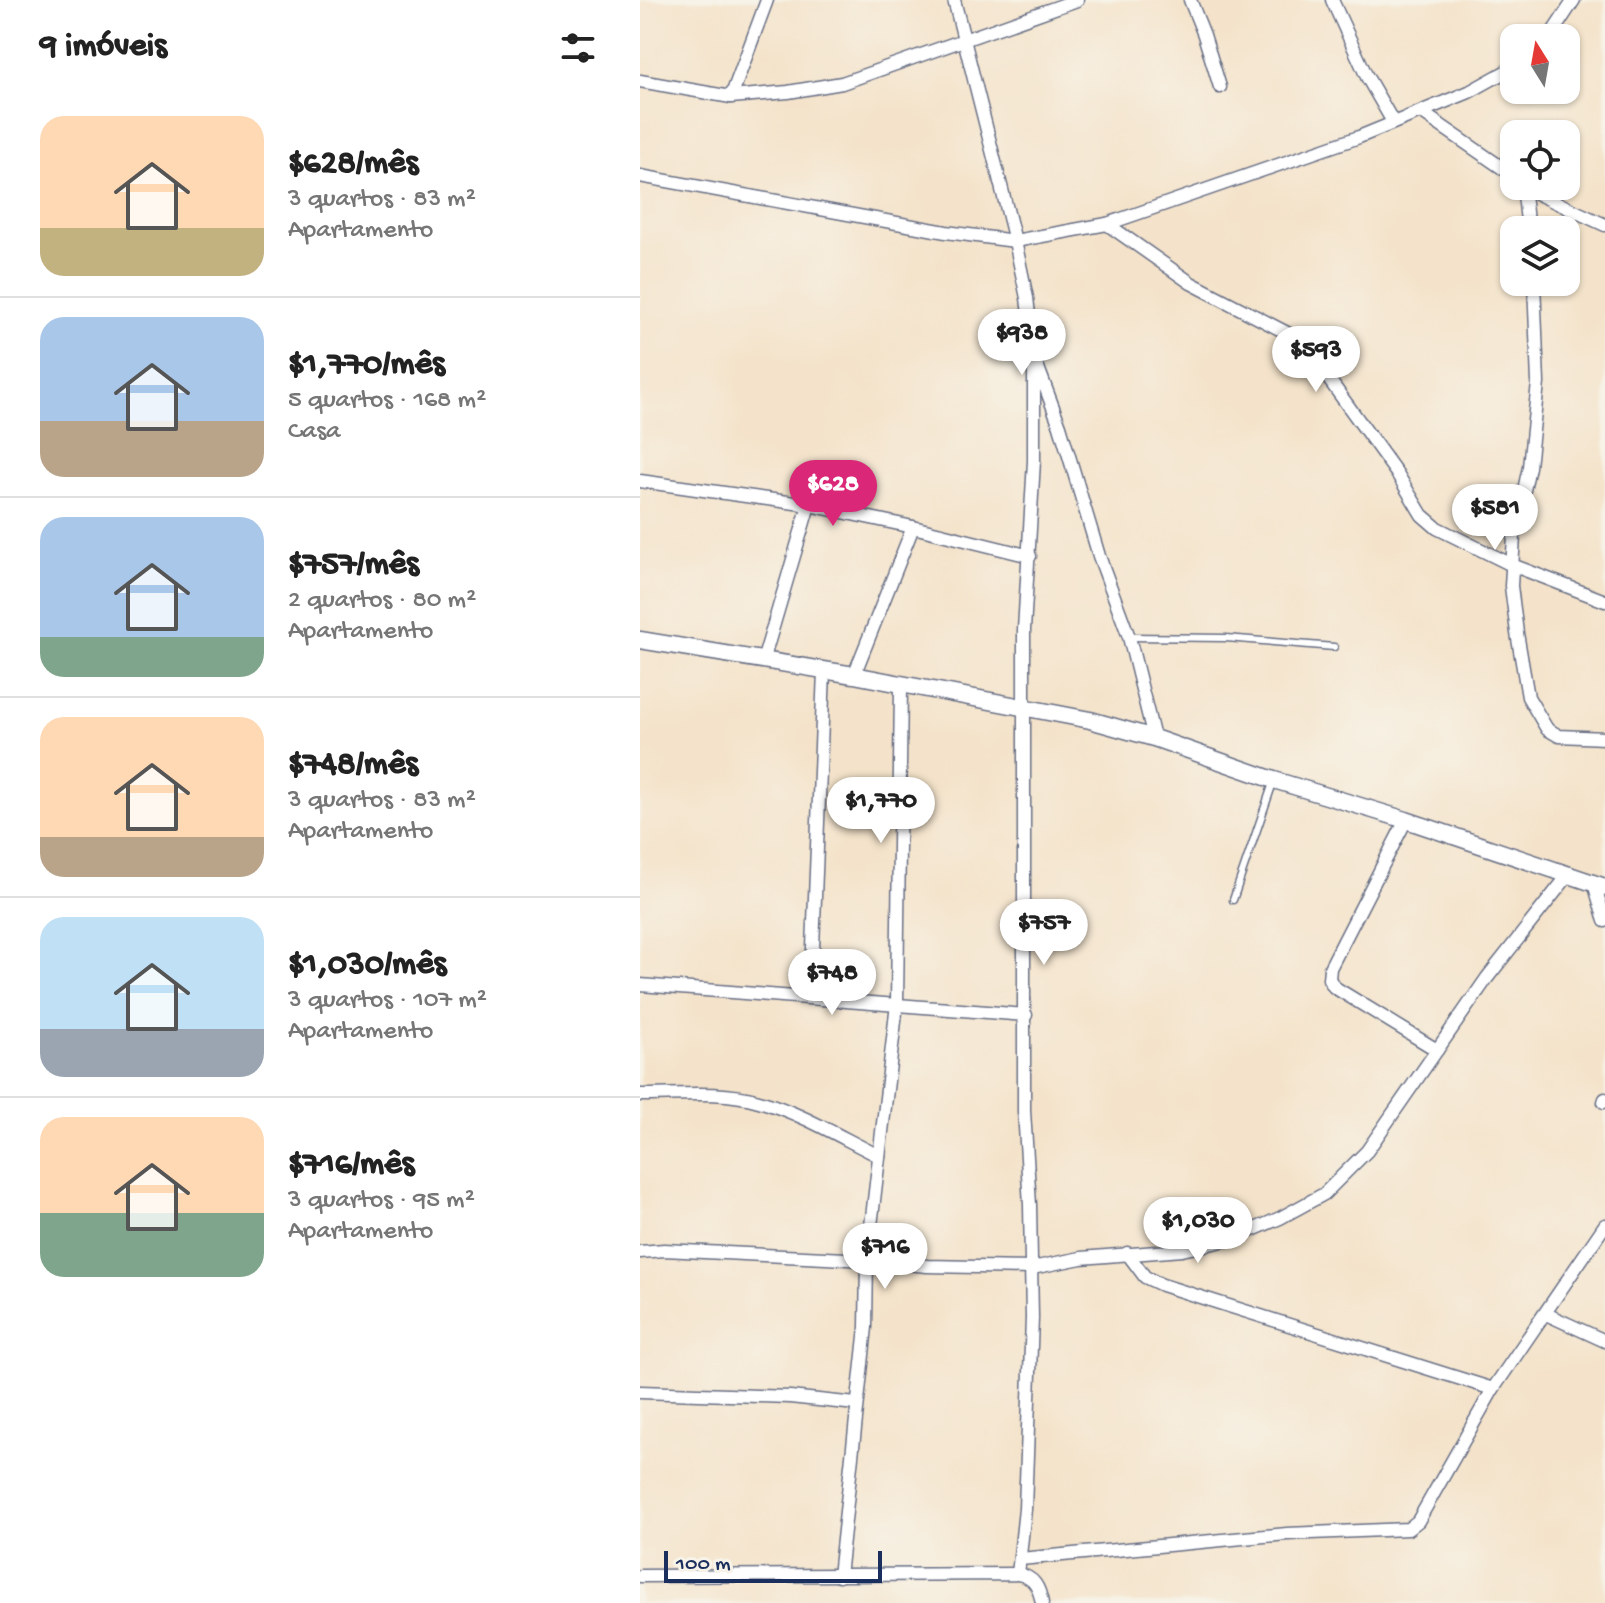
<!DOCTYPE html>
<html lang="pt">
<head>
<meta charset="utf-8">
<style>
	:root { --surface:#fff; --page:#f2f2f2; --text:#222; --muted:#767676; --line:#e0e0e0; --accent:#db2777 }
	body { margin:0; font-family:"Gochi Hand",sans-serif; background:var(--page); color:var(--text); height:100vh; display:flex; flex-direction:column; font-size:30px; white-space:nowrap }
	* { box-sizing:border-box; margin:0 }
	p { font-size:26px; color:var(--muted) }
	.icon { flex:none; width:44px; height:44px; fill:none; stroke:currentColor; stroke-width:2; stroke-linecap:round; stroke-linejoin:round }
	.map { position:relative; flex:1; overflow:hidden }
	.drawer { display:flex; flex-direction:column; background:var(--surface); width:640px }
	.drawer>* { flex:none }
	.needle { width:52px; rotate:349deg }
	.buttons { position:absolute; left:860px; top:24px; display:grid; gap:16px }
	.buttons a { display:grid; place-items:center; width:80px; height:80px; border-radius:16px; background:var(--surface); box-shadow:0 2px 6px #0004; font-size:40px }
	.scale { position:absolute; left:24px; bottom:20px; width:218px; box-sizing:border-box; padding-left:8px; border:4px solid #1b2f5e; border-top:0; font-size:22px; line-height:28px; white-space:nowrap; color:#1b2f5e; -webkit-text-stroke:6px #f7f3e8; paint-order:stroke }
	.price { position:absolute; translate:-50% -68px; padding:0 18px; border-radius:28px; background:#fff; color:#222; font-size:26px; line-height:52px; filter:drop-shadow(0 2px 4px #0008) }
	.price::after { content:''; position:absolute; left:50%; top:48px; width:24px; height:18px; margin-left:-12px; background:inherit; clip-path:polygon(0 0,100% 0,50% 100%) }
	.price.active { background:var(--accent); color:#fff }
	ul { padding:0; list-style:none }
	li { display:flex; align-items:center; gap:24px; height:200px; padding:0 40px }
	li+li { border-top:2px solid var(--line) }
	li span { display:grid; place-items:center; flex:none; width:224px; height:160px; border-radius:24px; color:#555 }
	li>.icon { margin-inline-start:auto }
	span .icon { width:96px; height:96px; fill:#fffc; stroke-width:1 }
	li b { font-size:34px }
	h2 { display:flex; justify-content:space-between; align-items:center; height:96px; padding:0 40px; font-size:34px }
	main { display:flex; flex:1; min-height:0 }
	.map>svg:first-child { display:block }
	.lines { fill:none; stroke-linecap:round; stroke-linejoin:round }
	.service-casing { stroke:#676e84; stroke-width:9 }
	.minor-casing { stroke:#676e84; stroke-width:15 }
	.tertiary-casing { stroke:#676e84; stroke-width:19 }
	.service { stroke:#fff; stroke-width:6 }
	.minor { stroke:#fff; stroke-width:12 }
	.tertiary { stroke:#fff; stroke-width:16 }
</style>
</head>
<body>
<main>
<section class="drawer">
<h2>9 imóveis<svg class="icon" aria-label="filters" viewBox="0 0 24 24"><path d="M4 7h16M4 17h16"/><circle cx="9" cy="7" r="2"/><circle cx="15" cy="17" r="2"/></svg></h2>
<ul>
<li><span style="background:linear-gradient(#ffd9b3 70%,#c2b280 0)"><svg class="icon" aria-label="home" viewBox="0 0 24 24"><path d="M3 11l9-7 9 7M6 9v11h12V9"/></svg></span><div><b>$628/mês</b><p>3 quartos · 83 m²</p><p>Apartamento</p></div></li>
<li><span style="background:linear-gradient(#a9c7e8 65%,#b9a48a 0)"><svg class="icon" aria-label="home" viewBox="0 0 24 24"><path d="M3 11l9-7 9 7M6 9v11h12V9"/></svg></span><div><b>$1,770/mês</b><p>5 quartos · 168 m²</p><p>Casa</p></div></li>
<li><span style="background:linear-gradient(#a9c7e8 75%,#7fa58c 0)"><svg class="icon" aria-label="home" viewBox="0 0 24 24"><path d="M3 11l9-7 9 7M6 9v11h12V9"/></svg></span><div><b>$757/mês</b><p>2 quartos · 80 m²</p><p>Apartamento</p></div></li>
<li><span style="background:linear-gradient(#ffd9b3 75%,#b9a48a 0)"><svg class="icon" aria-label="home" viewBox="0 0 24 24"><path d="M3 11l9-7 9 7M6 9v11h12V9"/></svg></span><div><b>$748/mês</b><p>3 quartos · 83 m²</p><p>Apartamento</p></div></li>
<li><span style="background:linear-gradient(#bfe0f5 70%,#9aa5b1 0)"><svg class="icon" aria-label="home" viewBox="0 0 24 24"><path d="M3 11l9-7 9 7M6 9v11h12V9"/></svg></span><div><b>$1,030/mês</b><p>3 quartos · 107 m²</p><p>Apartamento</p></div></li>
<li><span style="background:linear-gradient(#ffd9b3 60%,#7fa58c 0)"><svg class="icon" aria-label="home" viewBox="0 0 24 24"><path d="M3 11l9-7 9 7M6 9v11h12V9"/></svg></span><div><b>$716/mês</b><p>3 quartos · 95 m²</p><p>Apartamento</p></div></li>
</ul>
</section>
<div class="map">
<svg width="965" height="1603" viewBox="0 0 965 1603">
	<rect width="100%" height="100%" fill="#f7f3e8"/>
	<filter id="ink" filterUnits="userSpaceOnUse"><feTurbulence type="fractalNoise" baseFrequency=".0125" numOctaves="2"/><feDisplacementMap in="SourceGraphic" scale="16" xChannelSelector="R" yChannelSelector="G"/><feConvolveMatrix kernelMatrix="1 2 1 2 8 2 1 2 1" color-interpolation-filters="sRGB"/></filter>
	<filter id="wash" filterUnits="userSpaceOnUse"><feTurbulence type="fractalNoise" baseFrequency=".006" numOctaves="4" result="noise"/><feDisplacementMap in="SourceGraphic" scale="32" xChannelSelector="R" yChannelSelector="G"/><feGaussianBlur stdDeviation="1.8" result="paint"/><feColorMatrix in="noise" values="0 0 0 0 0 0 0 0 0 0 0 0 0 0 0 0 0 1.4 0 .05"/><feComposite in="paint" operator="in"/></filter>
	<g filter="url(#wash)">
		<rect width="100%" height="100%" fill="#f4e3ca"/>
	</g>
	<g filter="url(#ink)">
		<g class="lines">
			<g class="service-casing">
				<g id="service">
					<polyline points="489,637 586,638 694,647"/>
					<polyline points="593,900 633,783"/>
				</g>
			</g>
			<g class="minor-casing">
				<g id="minor">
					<polyline points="314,0 375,241 387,298 394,357 420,426 459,556 489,637 514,738"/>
					<polyline points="550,0 564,35 580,87"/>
					<polyline points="692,0 727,77 753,122"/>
					<polyline points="909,38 934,0"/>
					<polyline points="0,81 91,97 148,92 202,83 437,0"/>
					<polyline points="91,97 127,0"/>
					<polyline points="781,112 874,176"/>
					<polyline points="0,176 306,232 375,241 467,224 719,137 829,92 874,67"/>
					<polyline points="883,186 888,230"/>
					<polyline points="887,186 898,194 965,225"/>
					<polyline points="467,224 551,283 651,335 667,349 758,475 782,515 797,528 872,565 965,601"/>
					<polyline points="894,282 898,383 889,467 874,536 871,586 877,633 888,697 907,729 919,736 965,738"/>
					<polyline points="0,481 169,505 273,527 390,556"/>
					<polyline points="123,661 169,505"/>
					<polyline points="214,675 273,527"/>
					<polyline points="766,820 690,968 689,979 694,987 797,1050"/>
					<polyline points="954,883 965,921"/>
					<polyline points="0,985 386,1015"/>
					<polyline points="171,998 184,671"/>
					<path d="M0 1095C38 1095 82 1090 119 1101 161 1113 200 1137 239 1156"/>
					<polyline points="964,1102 965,1099"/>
					<polyline points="0,1252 24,1250 227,1260 287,1266 392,1268 441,1258 542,1250 592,1239 640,1218 684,1194 727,1151 847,978 930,873"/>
					<polyline points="487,1253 505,1277 522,1285 853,1389"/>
					<polyline points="906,1314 965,1341"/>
					<polyline points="0,1392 150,1397 216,1404"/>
					<polyline points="380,1559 647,1534 768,1529 778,1521 853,1389 965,1225"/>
					<polyline points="378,1574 385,1509 392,1318 390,1205 384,1111 384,630 394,461 394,357"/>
					<path d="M0 1576 378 1574C394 1577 399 1587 402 1603"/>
					<polyline points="199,1576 226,1327 227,1260 257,1004 261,686"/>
				</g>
			</g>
			<g class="tertiary-casing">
				<polyline id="tertiary" points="0,640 214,675 450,720 514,738 634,780 766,820 965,887"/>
			</g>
			<use href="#service" class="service"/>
			<use href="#minor" class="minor"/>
			<use href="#tertiary" class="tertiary"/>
		</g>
	</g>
</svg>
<div class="buttons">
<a><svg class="needle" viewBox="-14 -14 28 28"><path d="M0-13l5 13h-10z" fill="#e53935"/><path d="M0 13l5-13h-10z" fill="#767676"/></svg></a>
<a><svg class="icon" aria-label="locate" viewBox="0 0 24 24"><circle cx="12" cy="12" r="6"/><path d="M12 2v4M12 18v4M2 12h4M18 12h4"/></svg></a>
<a><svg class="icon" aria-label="layers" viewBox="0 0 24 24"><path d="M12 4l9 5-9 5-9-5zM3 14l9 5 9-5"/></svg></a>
</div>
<div class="scale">100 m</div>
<b class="price" style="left:382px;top:377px">$938</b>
<b class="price" style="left:676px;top:394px">$593</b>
<b class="price active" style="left:193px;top:528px">$628</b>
<b class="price" style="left:855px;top:552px">$581</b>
<b class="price" style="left:241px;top:845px">$1,770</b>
<b class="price" style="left:404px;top:967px">$757</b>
<b class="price" style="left:192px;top:1017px">$748</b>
<b class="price" style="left:558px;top:1265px">$1,030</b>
<b class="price" style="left:245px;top:1291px">$716</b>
</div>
</main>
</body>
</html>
